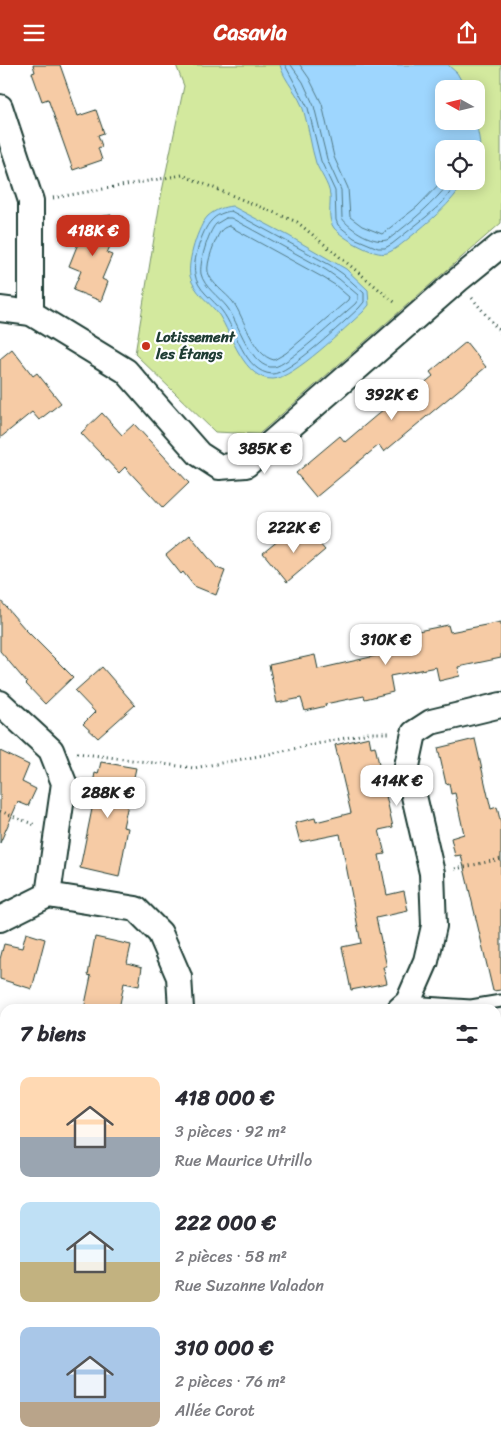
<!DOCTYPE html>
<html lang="fr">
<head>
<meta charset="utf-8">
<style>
	:root { --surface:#fff; --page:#f2f2f3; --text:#2b2b33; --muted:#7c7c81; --accent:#c8321e }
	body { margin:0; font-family:Sriracha,sans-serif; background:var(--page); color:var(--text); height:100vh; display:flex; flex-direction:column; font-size:19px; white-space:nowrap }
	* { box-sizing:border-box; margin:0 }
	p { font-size:16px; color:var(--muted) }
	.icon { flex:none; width:28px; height:28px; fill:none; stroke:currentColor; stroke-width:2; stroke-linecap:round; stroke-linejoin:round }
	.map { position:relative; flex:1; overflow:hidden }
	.details { position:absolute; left:0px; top:939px; width:501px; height:446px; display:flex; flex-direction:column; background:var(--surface); border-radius:15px 15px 0 0; box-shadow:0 2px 12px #0003 }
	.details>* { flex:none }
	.needle { width:32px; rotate:278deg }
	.controls { position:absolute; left:435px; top:15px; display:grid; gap:10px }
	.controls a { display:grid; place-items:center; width:50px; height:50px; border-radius:10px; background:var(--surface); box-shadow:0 2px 12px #0003; font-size:25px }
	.price { position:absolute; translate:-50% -42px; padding:0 11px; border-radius:10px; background:#fff; color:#222; font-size:16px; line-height:32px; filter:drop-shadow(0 1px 2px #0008) }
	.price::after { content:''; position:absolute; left:50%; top:30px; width:15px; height:11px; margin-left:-8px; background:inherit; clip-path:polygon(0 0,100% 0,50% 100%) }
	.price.current { background:var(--accent); color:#fff }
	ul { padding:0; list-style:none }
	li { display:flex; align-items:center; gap:15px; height:125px; padding:0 20px }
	li span { display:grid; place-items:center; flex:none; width:140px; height:100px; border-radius:10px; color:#555 }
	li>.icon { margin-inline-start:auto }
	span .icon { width:60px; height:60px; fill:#fffc; stroke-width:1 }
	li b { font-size:21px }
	h2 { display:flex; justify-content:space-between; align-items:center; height:60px; padding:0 20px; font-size:21px }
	header { display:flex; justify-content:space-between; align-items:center; height:65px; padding:0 20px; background:var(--accent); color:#fff; font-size:22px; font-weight:700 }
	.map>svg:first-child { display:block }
	.built { fill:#fcefe4 }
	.green { fill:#d3e99e; stroke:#799369; fill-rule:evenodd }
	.water { fill:#9ed6fe; stroke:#6b99ad }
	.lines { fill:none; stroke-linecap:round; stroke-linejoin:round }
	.shore { stroke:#527a85; stroke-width:1 }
	.building { fill:#f6cba5; stroke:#1f3d34 }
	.lane-casing { stroke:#1f3d34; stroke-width:15 }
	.street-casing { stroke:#1f3d34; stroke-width:28 }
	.secondary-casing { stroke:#1f3d34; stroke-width:31 }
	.path { stroke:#1f3d34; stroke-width:3; stroke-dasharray:1 4; stroke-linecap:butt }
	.lane { stroke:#fff; stroke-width:11 }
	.street { stroke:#fff; stroke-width:24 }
	.secondary { stroke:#fff; stroke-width:28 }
	.poi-dot { fill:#c8321e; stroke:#fff; stroke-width:2 }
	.labels { text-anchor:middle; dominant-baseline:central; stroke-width:4.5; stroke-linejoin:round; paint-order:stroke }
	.poi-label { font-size:15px; font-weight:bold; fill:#1f3d34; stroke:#fff; text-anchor:start }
</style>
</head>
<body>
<header><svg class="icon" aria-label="menu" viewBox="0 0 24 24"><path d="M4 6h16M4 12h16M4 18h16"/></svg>Casavia<svg class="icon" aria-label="share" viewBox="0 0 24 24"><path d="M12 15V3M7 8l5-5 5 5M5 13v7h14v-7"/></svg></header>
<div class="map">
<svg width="501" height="1384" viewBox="0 0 501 1384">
	<rect width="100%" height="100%" fill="#fff"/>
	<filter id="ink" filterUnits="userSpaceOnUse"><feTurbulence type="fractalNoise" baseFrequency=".02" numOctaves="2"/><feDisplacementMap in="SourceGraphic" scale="10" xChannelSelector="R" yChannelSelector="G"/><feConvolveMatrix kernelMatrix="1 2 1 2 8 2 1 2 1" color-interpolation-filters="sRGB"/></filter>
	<g filter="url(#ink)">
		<polygon class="built" points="501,1098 501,1384 223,1384 221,1380 496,1380 496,1099"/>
		<path class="green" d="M176 0H501V158L259 369 215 367 135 289 161 131 184 21ZM444 24H476V56H444ZM444 84H476V116H444Z"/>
		<g class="water">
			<path d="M280 0H448L457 8 466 24H444V56H475C479 70 483 85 476 98V84H444V116H465C451 139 430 156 409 173 403 178 395 185 387 188 375 192 342 173 334 163 327 154 331 140 330 130 329 119 320 108 316 98 311 82 309 64 304 47 300 30 284 16 280 0Z"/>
			<path d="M232 141 289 171 346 204 368 225 369 240 363 247C346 262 293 314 273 314 244 315 232 270 219 250 210 237 194 228 190 211 187 197 198 161 208 151 215 145 223 142 232 141Z"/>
		</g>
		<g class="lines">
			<g class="shore">
				<polyline points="285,0 308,43 321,96 335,126 336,155 338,160 354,173 378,183 385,183 392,179 426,152 442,138 459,116"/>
				<path d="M291 0 303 17 314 41 327 94 341 125 342 153C349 164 376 181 389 174 412 156 433 139 451 116"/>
				<polyline points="300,0 309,13 322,39 334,92 348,123 350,152 362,161 382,169 417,142 444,114"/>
				<path d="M231 146 330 200 343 209 364 228V237L359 243C345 256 288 310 272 309 244 307 236 264 222 246 213 234 197 225 195 209 192 197 202 165 211 156 216 150 224 147 231 146Z"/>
				<path d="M226 153H231L326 205 339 214 358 230V235L355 239C341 251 287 301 274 302 251 305 238 256 227 242 219 232 204 222 201 209 199 199 208 167 216 159 219 157 223 155 226 153Z"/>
				<path d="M229 161 322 212 335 220 349 232 348 235 286 288 274 295C252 290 245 253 233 237 226 228 211 219 208 207 206 198 215 175 220 167 222 164 225 162 229 161Z"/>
			</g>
		</g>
		<g class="building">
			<polygon points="33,0 60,0 78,51 96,45 104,68 98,70 102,81 98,83 102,95 73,105 48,34 42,36 32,8 35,7"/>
			<polygon points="111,150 114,172 107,188 112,190 102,214 108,217 101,236 73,225 81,206 69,201 85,161 85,154"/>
			<polygon points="466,277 486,302 384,387 379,380 316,432 296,408 340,371 345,377 391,338 395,342 433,311 430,307"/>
			<polygon points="12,284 33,311 37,308 61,338 39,355 32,347 0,373 0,294"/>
			<polygon points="102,348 122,370 134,359 189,418 163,443 125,402 119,408 81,368"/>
			<polygon points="306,463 325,485 287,517 263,488 285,470 290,476"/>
			<polygon points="190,470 217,503 225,506 216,530 194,521 183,507 181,509 166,490"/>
			<polygon points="0,535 25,564 73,612 45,639 26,619 27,618 0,586"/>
			<polygon points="501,557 501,593 458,602 460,611 439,616 436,602 390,611 393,627 365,634 364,631 325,639 326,641 305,646 301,633 277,638 269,600 315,590 318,604 406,584 403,569 448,560 450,567"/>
			<polygon points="102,602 135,640 98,673 83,659 95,647 75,626"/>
			<polygon points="369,672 371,682 375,681 393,762 379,765 385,789 379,790 387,830 404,826 408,846 376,853 387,902 383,902 387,918 351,925 342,882 361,878 340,769 300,777 295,758 315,753 316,757 351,748 335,680"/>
			<polygon points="475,674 491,744 497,742 501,759 501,925 493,926 461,790 455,791 451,773 464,769 455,728 451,729 449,718 446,719 438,683"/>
			<polygon points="0,686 29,700 22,717 36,724 28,741 18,737 0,778"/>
			<polygon points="101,697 136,703 123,762 128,763 119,812 80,803 92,744 88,743 95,708 98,709"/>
			<polygon points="26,868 45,874 32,924 0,914 0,894 4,879 22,883"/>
			<polygon points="95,872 131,880 127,898 142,902 139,921 124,918 119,944 84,944 91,911 88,910"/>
		</g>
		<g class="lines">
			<g class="lane-casing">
				<g id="lane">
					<polyline points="408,937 471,941 501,936"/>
					<polyline points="496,1165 501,1167"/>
				</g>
			</g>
			<g class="street-casing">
				<g id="street">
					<polyline points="0,42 31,136 31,248"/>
					<polyline points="0,244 31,248 126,306 199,389 219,402 246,400 458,215 501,180"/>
					<polyline points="0,638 51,685 64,718 48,830 136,844 160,868 179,912 181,944"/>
					<polyline points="0,854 48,830"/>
					<polyline points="400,944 408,937 426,896 434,861 432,808 407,701 414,668 431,657 501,640"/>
				</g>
			</g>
			<g class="secondary-casing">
				<g id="secondary">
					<polyline points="496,1060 501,1059"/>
					<polyline points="0,1279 5,1274"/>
				</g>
			</g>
			<g class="path">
				<polyline points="53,133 182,110 297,157 397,239"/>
				<polyline points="472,233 501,268"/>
				<polyline points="77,688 194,703 264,690 369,668 391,668"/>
				<polyline points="0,746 35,760"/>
				<polyline points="455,804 501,794"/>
				<polyline points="111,1384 112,1380"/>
			</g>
			<use href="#lane" class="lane"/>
			<use href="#street" class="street"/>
			<use href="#secondary" class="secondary"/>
		</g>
	</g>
	<circle class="poi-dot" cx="146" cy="281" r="5"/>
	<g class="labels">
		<g class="poi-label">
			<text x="156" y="272">Lotissement<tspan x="156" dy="17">les Étangs</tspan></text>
		</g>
	</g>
</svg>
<div class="controls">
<a><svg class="needle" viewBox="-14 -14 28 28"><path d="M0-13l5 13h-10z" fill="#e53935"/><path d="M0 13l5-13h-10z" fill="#7c7c81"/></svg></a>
<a><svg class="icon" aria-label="locate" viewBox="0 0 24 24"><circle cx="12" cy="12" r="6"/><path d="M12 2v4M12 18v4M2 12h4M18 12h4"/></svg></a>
</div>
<b class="price current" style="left:93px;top:192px">418K €</b>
<b class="price" style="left:392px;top:356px">392K €</b>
<b class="price" style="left:265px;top:410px">385K €</b>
<b class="price" style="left:294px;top:489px">222K €</b>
<b class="price" style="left:386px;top:601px">310K €</b>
<b class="price" style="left:397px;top:742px">414K €</b>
<b class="price" style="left:108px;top:754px">288K €</b>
<section class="details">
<h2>7 biens<svg class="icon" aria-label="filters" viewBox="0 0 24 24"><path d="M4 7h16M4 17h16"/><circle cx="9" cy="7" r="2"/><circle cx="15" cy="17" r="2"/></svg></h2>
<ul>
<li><span style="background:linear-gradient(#ffd9b3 60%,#9aa5b1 0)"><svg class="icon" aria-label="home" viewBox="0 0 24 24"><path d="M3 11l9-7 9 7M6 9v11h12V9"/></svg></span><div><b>418 000 €</b><p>3 pièces · 92 m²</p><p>Rue Maurice Utrillo</p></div></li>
<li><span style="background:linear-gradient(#bfe0f5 60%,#c2b280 0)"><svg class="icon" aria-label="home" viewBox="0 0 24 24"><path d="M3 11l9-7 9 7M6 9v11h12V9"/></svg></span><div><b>222 000 €</b><p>2 pièces · 58 m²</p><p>Rue Suzanne Valadon</p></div></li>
<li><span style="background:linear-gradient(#a9c7e8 75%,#b9a48a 0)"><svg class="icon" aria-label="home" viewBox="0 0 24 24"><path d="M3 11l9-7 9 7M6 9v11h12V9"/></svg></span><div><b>310 000 €</b><p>2 pièces · 76 m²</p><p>Allée Corot</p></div></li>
</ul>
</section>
</div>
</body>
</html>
